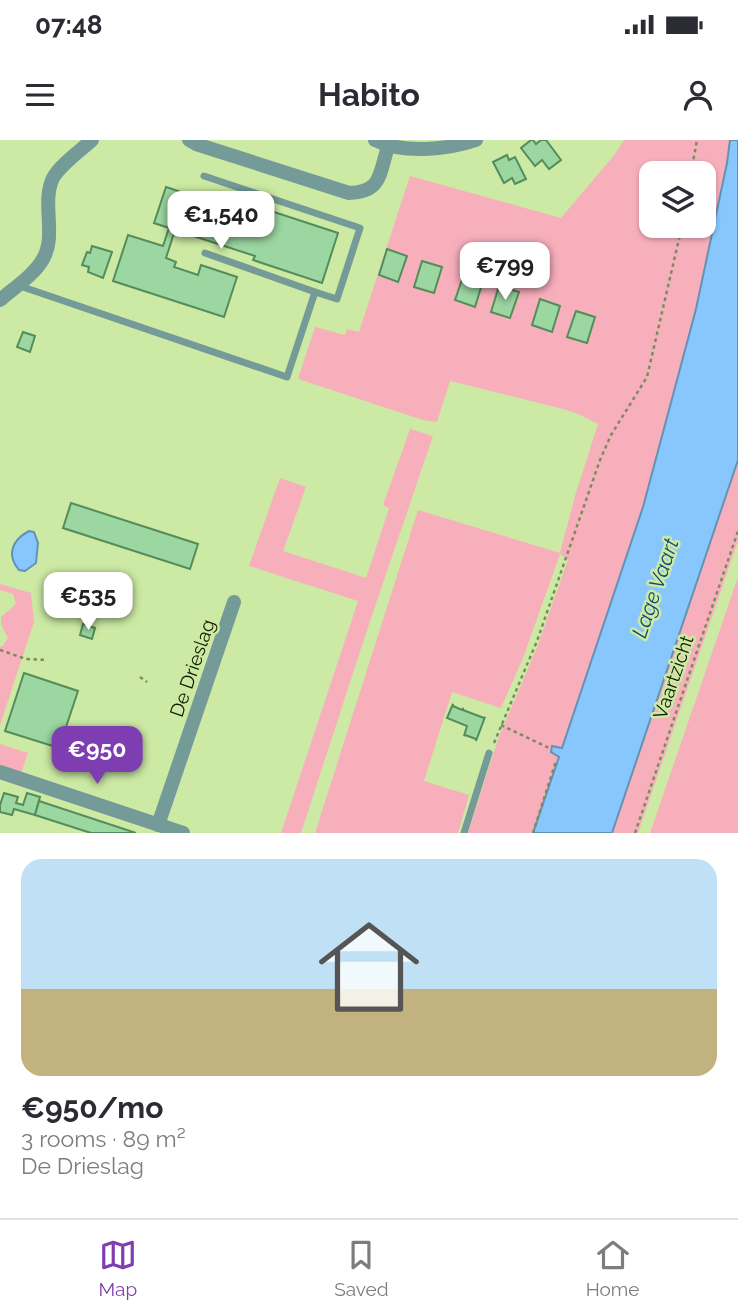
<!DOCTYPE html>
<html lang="en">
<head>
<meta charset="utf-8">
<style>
	:root { --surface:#fff; --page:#f2f2f3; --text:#2b2b33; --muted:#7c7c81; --line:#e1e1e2; --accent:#7e3db1 }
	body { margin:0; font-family:Raleway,sans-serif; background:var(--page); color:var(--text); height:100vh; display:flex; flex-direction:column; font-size:26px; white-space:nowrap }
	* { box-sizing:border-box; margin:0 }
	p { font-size:23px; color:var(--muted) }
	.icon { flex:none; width:38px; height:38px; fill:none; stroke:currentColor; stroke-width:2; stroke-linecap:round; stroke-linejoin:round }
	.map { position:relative; height:693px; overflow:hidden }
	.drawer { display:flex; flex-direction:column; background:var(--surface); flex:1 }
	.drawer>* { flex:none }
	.controls { position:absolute; left:639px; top:21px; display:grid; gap:14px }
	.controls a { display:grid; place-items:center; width:77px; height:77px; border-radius:14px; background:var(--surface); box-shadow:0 2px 5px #0004; font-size:35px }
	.price { position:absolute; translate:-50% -60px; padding:0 16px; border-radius:14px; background:#fff; color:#222; font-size:23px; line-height:46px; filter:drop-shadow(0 2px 4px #0008) }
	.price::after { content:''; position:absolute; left:50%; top:42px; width:21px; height:16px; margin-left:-10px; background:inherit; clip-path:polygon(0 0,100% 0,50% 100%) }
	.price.on { background:var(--accent); color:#fff }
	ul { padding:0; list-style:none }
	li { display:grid; align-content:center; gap:14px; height:371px; padding:0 21px }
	li span { display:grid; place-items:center; height:217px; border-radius:21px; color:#555 }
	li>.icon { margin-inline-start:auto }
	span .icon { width:126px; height:126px; fill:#fffc; stroke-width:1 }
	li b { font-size:30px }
	.status { display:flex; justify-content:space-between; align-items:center; height:49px; padding:0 35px; background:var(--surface); direction:ltr }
	.status svg { height:19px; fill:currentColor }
	header { display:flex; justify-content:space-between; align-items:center; height:91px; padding:0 21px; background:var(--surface); font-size:32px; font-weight:700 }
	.tab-bar { display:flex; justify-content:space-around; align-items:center; height:98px; border-top:2px solid var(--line); background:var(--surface); font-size:19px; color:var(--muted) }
	.tab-bar a { display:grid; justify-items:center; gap:4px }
	.tab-bar .on { color:var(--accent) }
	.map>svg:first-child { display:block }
	.green { fill:#f8afbc; fill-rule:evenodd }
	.water { fill:#88c6fe; stroke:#6493b2; stroke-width:2 }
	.building { fill:#9cd7a1; stroke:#548c5b; stroke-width:2 }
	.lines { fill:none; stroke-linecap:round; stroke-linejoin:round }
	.path { stroke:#788d5b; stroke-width:2.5; stroke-dasharray:3.5 3.5; stroke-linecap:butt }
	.service { stroke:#749b97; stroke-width:7 }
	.minor { stroke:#749b97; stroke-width:14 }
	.labels { text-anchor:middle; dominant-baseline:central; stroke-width:5; stroke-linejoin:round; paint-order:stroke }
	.street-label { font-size:19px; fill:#111b02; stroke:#cceaa4 }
	.water-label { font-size:21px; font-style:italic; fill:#0e4975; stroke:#cceaa4 }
</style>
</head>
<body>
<div class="status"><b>07:48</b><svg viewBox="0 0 49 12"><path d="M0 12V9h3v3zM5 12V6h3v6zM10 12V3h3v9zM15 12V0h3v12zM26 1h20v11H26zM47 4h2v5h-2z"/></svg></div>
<header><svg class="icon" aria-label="menu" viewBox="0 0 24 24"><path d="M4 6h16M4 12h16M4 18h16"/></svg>Habito<svg class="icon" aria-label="person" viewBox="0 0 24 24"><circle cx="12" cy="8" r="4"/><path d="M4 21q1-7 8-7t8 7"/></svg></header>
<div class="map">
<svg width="738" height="693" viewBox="0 0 738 693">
	<rect width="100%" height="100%" fill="#cceaa4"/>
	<g class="green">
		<path d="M624 0H730L727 23 696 169 643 367 562 608 553 606 551 612 559 616 533 693H468L498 599 536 510 568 420 560 414 523 518 501 568 452 552 424 641 469 655 458 693H315L418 370 560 413 575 356 598 284 576 273 563 269 450 241 437 282 423 280 298 239 315 187 345 195 347 189 359 192 410 36 561 78 615 14ZM651 33H704V86H651Z"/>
		<polygon points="410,289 433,296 367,490 301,693 281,693 358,461 249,426 280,338 306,347 283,411 366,438 389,368 383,365"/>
		<polygon points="738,320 738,401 638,693 612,693"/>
		<polygon points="738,437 738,693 650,693"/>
		<polygon points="0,444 31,453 34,482 0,585 0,506 2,507 8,498 1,484 1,477 16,464 13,454 0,450"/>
		<polygon points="0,604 28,613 21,634 0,627"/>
	</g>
	<g class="water">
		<polygon points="730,0 738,0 738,320 612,693 533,693 559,617 551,612 552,606 562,608 643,367 696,169 727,23"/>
		<path d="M29 391 34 392 38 403 36 423 25 431 19 430C6 415 12 400 29 391Z"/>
	</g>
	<g class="building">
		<polygon points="531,0 533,0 536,4 541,0 546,0 561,20 549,29 542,20 535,26 521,8"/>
		<polygon points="507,15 509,20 515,17 526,39 515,44 512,38 504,43 493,22"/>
		<polygon points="166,47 265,80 268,70 338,93 322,143 253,120 255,116 175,90 166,118 176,122 174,127 198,135 201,125 237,137 224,177 113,141 128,95 163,106 169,88 154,83"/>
		<polygon points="92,106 112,112 103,138 88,132 89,127 82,125 87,112 90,113"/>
		<polygon points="387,109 407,116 398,142 379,135"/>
		<polygon points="422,121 442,127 434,153 414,147"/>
		<polygon points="464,134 483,141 475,167 455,160"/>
		<polygon points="499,146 519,152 510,178 491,172"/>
		<polygon points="540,159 560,166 552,192 532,185"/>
		<polygon points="576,171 595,177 587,203 567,197"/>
		<polygon points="23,192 35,196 30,212 17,207"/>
		<polygon points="71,363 198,404 190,429 63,388"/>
		<polygon points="83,484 95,488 92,499 80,495"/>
		<polygon points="24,533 78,551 59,608 5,591"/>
		<polygon points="453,564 453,566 462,570 463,568 463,570 484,578 485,577 476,601 476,599 465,595 464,596 467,586 447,578"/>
		<polygon points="4,653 18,657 16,663 23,665 27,653 40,657 35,675 14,669 12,675 0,672 0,665"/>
		<polygon points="39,661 136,693 91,693 35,675"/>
	</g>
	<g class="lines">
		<g class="path">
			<polyline points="691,33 697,0"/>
			<polyline points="0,510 26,519 47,520"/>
			<polyline points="140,537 147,542"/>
			<polyline points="501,585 551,609"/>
			<polyline points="494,603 537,501 600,320 611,295 647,237 682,86"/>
			<polyline points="533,693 556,621"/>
			<polyline points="635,693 738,391"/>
		</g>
		<g class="service">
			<polyline points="204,36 360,88 337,159 315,152"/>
			<polyline points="20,146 287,237 315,152 205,113"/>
			<polyline points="464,693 489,613"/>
		</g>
		<g class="minor">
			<path d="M189 0 196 4 349 53C382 52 379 34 388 7"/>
			<path d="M375 0C403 14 447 10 476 0"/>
			<path d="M0 160C14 148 34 135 43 119 57 95 41 63 53 38 60 25 81 10 92 0"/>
			<polyline points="0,632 183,693"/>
			<polyline points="158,685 234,462"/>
		</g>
	</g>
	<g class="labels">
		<g class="street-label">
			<text transform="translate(192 528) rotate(-71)">De Drieslag</text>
			<text transform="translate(673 537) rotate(-71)">Vaartzicht</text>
		</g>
		<g class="water-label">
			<text transform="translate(655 448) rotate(-71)">Lage Vaart</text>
		</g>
	</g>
</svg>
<div class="controls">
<a><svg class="icon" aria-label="layers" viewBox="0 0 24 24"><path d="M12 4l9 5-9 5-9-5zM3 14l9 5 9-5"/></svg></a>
</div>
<b class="price" style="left:221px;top:111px">€1,540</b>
<b class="price" style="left:505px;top:162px">€799</b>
<b class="price" style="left:88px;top:492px">€535</b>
<b class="price on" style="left:97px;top:646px">€950</b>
</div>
<section class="drawer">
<ul>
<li><span style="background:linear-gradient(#bfe0f5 60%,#c2b280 0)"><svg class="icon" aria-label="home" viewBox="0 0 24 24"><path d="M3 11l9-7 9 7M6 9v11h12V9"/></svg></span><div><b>€950/mo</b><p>3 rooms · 89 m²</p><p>De Drieslag</p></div></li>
</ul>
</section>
<nav class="tab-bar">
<a class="on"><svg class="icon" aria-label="map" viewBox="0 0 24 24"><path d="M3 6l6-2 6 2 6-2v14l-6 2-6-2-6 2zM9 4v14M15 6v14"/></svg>Map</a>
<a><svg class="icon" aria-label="saved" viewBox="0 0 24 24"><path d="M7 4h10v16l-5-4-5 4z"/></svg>Saved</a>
<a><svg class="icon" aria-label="home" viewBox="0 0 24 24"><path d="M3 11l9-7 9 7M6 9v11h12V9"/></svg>Home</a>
</nav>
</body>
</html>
